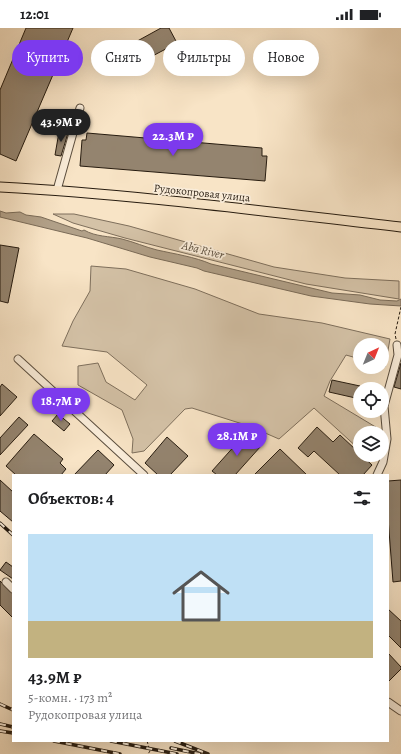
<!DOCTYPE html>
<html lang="ru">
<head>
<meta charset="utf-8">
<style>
	:root { --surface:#fff; --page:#f6f6f6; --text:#202124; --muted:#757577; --accent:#7c3aed }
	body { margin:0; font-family:Alegreya,serif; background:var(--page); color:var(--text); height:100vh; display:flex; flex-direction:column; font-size:15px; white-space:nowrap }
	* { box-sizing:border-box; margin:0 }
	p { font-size:13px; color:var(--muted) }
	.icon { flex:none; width:22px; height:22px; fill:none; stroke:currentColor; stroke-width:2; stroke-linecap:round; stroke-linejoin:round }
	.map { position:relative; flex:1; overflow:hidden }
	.sheet { position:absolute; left:12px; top:446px; width:377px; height:268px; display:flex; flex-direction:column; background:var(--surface); border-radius:0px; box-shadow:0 4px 16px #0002 }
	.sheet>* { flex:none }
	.hud { position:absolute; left:12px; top:12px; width:377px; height:36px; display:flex; gap:8px }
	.needle { width:26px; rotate:43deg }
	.buttons { position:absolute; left:353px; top:310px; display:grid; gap:8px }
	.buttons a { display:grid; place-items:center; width:36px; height:36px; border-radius:50%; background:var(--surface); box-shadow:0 4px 16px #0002; font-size:20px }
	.price { position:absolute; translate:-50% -34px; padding:0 9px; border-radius:14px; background:var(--accent); color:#fff; font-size:13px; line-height:26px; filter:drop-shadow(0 1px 2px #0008) }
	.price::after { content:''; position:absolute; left:50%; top:24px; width:12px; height:9px; margin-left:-6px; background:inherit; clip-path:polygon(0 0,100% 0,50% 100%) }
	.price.on { background:#222; color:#fff }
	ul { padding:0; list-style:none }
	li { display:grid; align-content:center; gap:8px; height:212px; padding:0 16px }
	li span { display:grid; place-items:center; height:124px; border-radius:0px; color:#555 }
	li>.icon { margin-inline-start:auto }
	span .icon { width:72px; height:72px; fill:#fffc; stroke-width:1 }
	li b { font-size:17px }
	h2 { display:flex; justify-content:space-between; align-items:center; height:48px; padding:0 16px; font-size:17px }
	.pill { padding:0 14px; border-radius:18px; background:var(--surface); box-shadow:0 4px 16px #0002; font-size:14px; line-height:36px }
	.pill.on { background:var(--accent); color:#fff }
	.status { display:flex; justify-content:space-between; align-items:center; height:28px; padding:0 20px; background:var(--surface); direction:ltr }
	.status svg { height:11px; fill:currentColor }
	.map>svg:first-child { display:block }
	.green { fill:#d4c2a7; stroke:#7e6f5c }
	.water { fill:#b1a088; stroke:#7a6b58 }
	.building { fill:#94846f; stroke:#271c10 }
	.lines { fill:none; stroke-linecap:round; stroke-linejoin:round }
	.minor-casing { stroke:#5b4e3e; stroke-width:9 }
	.major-casing { stroke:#271c10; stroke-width:11 }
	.path { stroke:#271c10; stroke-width:1; stroke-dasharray:3 2; stroke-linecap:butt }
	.minor { stroke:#faedda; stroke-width:7 }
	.major { stroke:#f8e4c6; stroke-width:9 }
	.rail-casing { stroke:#271c10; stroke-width:3.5 }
	.rail { stroke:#faedda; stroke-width:2; stroke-dasharray:6; stroke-linecap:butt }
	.labels { text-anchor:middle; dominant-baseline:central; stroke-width:3.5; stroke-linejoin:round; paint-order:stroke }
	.street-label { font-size:11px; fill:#271c10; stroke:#faedda }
	.water-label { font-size:12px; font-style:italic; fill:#5e5140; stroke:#faedda }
</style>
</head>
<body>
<div class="status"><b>12:01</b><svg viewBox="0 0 49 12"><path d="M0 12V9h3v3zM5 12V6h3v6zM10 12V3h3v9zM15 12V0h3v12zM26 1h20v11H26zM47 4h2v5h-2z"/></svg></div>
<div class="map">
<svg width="401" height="726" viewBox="0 0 401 726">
	<rect width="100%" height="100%" fill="#f8e4c6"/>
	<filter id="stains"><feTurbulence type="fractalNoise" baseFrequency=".005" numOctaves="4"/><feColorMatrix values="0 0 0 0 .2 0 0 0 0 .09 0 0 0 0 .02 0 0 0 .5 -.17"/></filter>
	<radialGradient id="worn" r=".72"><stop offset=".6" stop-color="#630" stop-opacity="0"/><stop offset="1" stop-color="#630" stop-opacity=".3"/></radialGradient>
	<g class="green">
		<polygon points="53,186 74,186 129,198 274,239 345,250 399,253 399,271 306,256 125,210 73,195"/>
		<polygon points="91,238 126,241 195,261 259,286 322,295 390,311 385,339 382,338 382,317 360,317 360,331 346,327 330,353 324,368 379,401 380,405 360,405 360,422 314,380 279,411 249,398 192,380 185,381 144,423 132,425 133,411 122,382 78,357 78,338 98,335 106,354 135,372 147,357 107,324 62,318 73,293 90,263"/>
	</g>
	<path class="water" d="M0 183 6 185 20 184 26 187 41 189 82 203 84 202C96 209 109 208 122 211 134 214 145 219 157 222 175 226 195 229 211 236L332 265 360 267 380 272 397 273 401 271V278L370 276 311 268 204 243 197 240 150 229 87 210 0 189Z"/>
	<g class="building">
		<polygon points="26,0 73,0 16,133 0,126 0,62"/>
		<polygon points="161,0 169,0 177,15 130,40 121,22"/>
		<polygon points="59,104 68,105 61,128 55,127"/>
		<polygon points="87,105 262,120 262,128 267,128 265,153 80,138 82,112 86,112"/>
		<polygon points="0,217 19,220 8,275 0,273"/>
		<polygon points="401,335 401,361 394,359"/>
		<polygon points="332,352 360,358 360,371 329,364"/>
		<polygon points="2,356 17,369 0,388 0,359"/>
		<polygon points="58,386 70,396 64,403 52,393"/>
		<polygon points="19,389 28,397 0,427 0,410"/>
		<polygon points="317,399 333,414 340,407 372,437 363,447 340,447 314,423 308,429 298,420"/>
		<polygon points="246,405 261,418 235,447 217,447 212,443"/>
		<polygon points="34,406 63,431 60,435 66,441 61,447 16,447 6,438"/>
		<polygon points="167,409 188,428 170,447 158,447 145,435"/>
		<polygon points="280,421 307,447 254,447"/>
		<polygon points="98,422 114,437 105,447 74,447"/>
		<polygon points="0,452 13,464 13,494 0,483"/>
		<polygon points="401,452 401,553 393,554 388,490 388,453"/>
		<polygon points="6,534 13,539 13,551 0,542"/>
		<polygon points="0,553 13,566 13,590 0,577"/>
		<polygon points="388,581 401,593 401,620 388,607"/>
		<polygon points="388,625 401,639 401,641 388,654"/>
	</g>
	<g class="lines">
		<g class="minor-casing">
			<g id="minor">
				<polyline points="57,162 80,80"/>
				<polyline points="18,331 144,447"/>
				<polyline points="377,447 383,434 387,411 384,378 398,327 397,317"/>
				<polyline points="6,554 13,561"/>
				<polyline points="388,674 401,683"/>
			</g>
		</g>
		<g class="major-casing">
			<path id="major" d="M0 159C134 166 268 184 401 199"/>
		</g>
		<g class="path">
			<polyline points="396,311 395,306 401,279"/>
			<polyline points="147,713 150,723 148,726"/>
		</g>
		<use href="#minor" class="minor"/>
		<use href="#major" class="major"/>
		<g class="rail-casing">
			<g id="rail">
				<polyline points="0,495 13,507"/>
				<polyline points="0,676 13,682"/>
				<polyline points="0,696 13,699"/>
				<polyline points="0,703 13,705"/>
				<polyline points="54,713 120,726"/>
				<polyline points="111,713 177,726"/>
				<polyline points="175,713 208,726"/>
				<polyline points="171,720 200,726"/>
			</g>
		</g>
		<use href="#rail" class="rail"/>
	</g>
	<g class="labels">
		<g class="street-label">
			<text transform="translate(202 165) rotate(6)">Рудокопровая улица</text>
		</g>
		<g class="water-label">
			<text transform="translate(203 222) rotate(14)">Aba River</text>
		</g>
	</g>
	<rect width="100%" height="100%" filter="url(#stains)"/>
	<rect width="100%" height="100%" fill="url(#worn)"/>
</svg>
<div class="buttons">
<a><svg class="needle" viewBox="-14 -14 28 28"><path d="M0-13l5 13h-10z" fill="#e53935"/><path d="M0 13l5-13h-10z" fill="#757577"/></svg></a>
<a><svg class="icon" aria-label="locate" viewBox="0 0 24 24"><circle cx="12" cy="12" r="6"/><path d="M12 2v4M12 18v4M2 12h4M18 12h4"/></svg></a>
<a><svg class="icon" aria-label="layers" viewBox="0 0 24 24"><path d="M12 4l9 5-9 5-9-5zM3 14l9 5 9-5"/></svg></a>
</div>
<b class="price on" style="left:61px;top:115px">43.9M ₽</b>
<b class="price" style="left:173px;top:129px">22.3M ₽</b>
<b class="price" style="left:61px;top:394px">18.7M ₽</b>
<b class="price" style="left:237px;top:429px">28.1M ₽</b>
<div class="hud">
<a class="pill on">Купить</a>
<a class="pill">Снять</a>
<a class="pill">Фильтры</a>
<a class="pill">Новое</a>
</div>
<section class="sheet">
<h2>Объектов: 4<svg class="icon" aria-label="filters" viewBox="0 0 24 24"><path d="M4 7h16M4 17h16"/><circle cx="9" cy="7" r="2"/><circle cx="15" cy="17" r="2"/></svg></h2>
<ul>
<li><span style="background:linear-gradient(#bfe0f5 70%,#c2b280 0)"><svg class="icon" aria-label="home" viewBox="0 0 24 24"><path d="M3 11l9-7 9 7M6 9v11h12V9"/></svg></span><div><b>43.9M ₽</b><p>5-комн. · 173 m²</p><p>Рудокопровая улица</p></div></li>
</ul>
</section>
</div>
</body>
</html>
